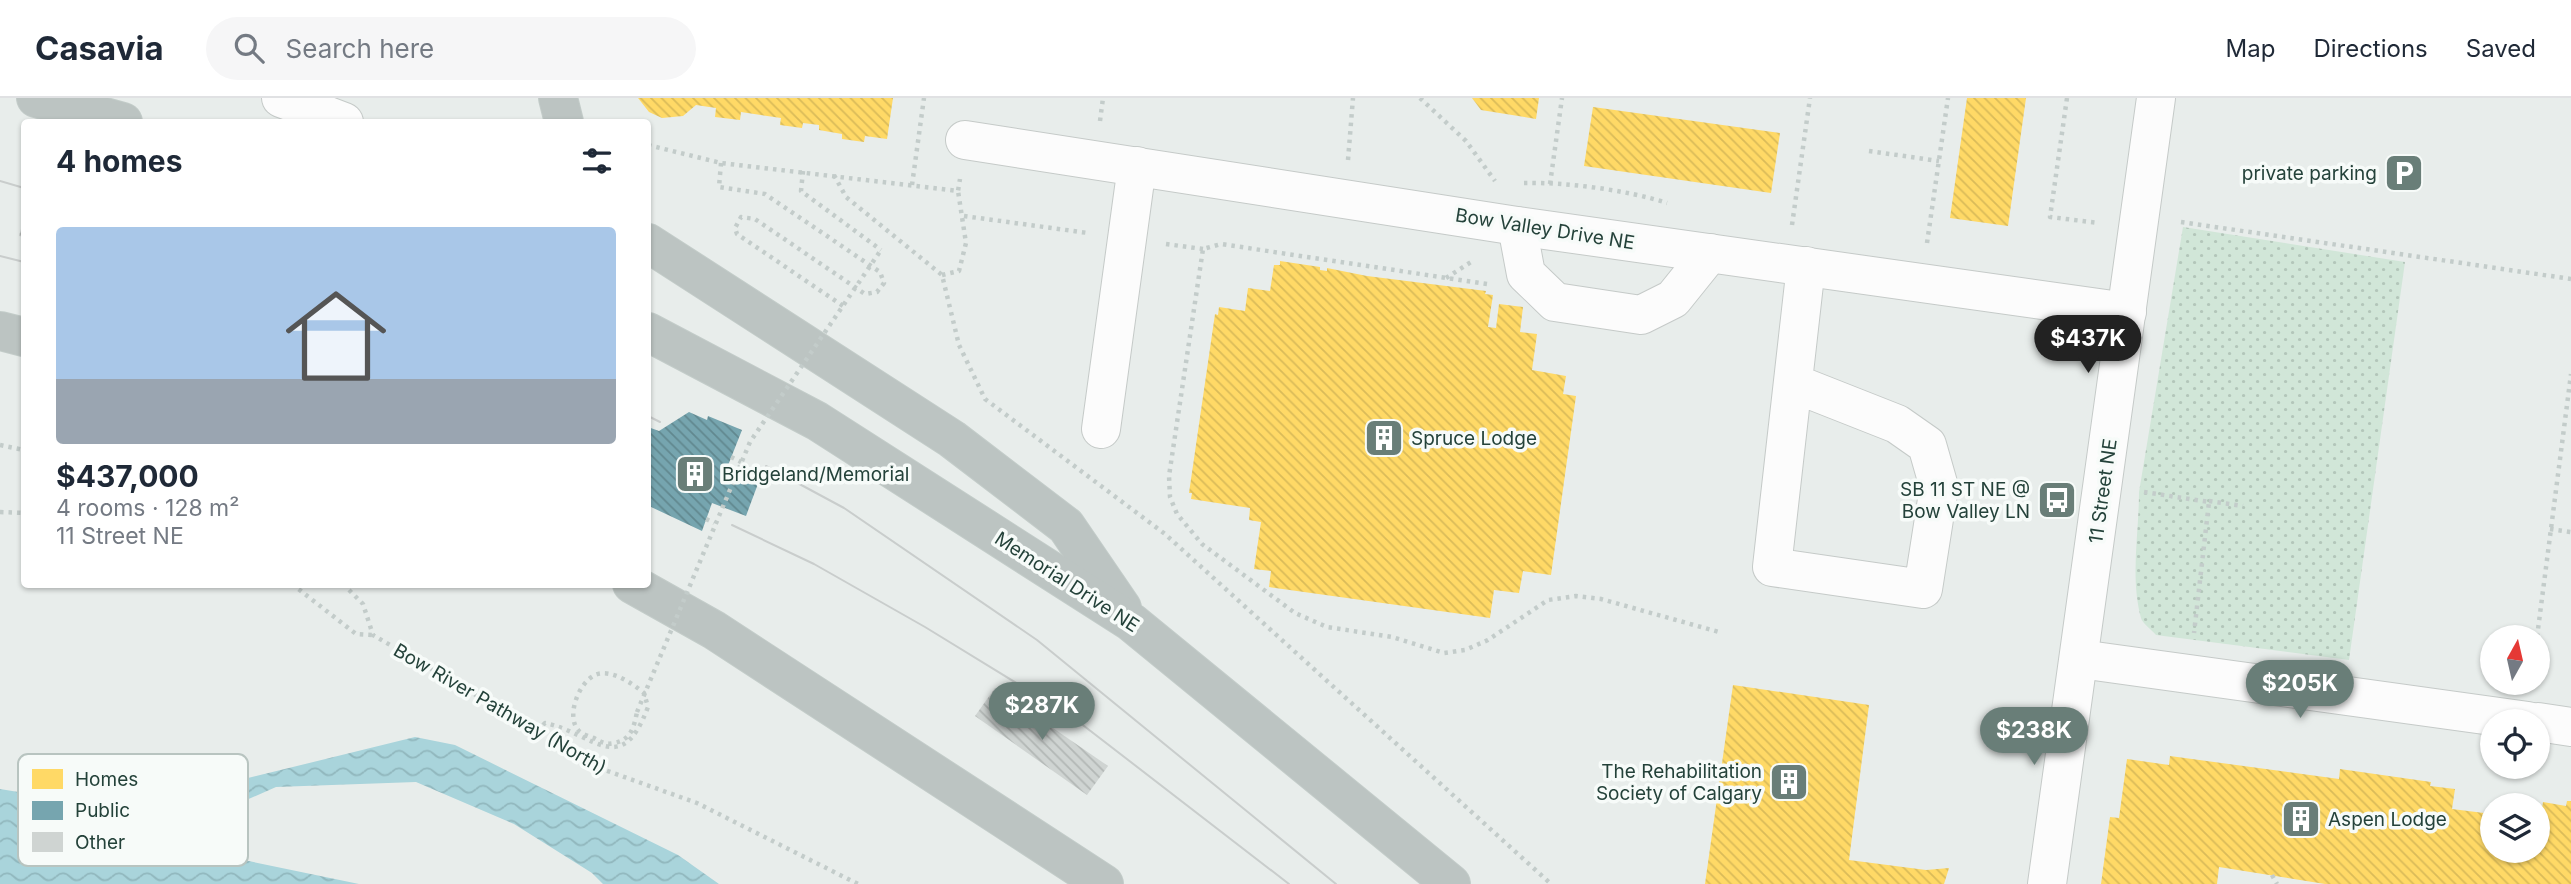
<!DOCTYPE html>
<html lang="en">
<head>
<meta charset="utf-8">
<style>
	:root { --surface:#fff; --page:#f6f6f7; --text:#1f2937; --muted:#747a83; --line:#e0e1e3; --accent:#697e78 }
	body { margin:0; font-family:Inter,sans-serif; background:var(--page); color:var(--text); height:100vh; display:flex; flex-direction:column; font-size:26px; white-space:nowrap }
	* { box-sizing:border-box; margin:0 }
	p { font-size:23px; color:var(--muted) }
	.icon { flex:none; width:38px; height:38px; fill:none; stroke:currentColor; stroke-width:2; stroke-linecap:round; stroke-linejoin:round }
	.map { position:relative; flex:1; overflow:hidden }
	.panel { position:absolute; left:21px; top:21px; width:630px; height:469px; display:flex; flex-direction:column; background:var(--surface); border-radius:7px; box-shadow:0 2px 5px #0004 }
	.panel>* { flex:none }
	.needle { width:46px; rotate:8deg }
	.buttons { position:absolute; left:2480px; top:527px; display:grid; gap:14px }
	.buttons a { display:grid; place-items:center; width:70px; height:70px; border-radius:50%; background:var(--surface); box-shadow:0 2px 5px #0004; font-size:35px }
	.price { position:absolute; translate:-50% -60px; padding:0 16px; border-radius:24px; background:var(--accent); color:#fff; font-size:23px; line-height:46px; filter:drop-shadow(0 2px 4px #0008) }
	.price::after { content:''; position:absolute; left:50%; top:42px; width:21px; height:16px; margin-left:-10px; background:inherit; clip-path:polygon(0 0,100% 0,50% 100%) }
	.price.selected { background:#222; color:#fff }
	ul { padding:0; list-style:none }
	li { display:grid; align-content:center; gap:14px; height:371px; padding:0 35px }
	li span { display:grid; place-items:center; height:217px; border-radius:7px; color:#555 }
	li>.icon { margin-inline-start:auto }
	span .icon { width:126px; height:126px; fill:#fffc; stroke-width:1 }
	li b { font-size:30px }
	h2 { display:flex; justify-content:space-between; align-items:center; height:84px; padding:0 35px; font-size:30px }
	header { display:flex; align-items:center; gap:42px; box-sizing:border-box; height:98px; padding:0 35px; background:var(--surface); border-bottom:2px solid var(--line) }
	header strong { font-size:33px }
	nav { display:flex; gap:38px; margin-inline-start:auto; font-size:24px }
	.search { width:490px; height:63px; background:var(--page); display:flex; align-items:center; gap:18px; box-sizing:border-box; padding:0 24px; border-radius:38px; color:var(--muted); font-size:26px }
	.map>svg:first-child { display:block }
	.green { fill:url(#green-dots) }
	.water { fill:url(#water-waves) }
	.homes { fill:url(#homes-back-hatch) }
	.public { fill:url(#public-back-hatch) }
	.building { fill:url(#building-back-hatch) }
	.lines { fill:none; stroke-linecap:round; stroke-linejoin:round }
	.minor-casing { stroke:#c5cac8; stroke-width:40 }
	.highway-casing { stroke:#c3ccc9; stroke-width:40 }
	.path { stroke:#c3ccca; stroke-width:4.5; stroke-dasharray:3.5 5; stroke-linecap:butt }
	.minor { stroke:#fcfcfc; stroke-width:38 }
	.highway { stroke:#bcc4c2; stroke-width:38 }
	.tram { stroke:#c9cdcc; stroke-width:2 }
	.path-bridge { stroke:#c3ccca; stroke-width:4.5; stroke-dasharray:3.5 5; stroke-linecap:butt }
	.labels { text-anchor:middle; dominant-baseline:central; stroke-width:7; stroke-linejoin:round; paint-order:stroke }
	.poi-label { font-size:19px; fill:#24423a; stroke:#f7fbf9; text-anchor:end }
	.street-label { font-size:19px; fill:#24423a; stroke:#f7fbf9 }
	.key { fill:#f7fbf9; stroke:#b8c4c0; stroke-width:2 }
	.key-label { font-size:19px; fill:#24423a }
</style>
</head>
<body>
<header>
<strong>Casavia</strong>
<div class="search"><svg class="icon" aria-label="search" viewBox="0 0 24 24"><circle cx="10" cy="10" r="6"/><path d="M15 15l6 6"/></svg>Search here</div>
<nav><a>Map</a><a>Directions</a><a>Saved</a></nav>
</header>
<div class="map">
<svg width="2571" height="786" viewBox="0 0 2571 786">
	<defs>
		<pattern id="green-dots" width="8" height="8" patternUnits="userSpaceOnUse" patternTransform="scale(1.75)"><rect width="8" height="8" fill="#d1e6d8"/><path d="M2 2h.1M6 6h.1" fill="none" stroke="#b3c6ba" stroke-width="1.8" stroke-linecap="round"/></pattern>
		<pattern id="water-waves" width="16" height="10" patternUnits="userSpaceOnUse" patternTransform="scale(1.75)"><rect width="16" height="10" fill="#a9d4db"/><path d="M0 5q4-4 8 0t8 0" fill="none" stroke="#91b7bd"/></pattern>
		<pattern id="homes-back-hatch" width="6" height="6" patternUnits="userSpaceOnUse" patternTransform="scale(1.75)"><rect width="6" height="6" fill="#ffd966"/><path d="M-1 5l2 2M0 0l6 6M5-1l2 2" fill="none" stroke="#dabb59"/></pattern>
		<pattern id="public-back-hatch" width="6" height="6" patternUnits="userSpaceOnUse" patternTransform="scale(1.75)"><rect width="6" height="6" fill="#76a5af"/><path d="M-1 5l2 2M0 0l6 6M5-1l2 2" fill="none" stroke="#61888f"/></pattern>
		<pattern id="building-back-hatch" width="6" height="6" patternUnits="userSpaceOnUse" patternTransform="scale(1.75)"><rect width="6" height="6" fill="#cfd4d2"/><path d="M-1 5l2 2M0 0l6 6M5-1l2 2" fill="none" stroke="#b2b7b5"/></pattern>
	</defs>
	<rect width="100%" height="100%" fill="#e8edeb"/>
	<path class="green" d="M2183 129 2405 164 2349 562 2156 537C2152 532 2142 525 2141 520 2130 480 2139 436 2139 394Z"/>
	<polygon class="water" points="415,639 455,647 678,757 719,786 603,786 592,775 514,726 416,684 276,689 194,725 190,732 199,747 239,761 359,786 0,786 0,691 122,711"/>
	<g class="homes">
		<polygon points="638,0 893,0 887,41 865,38 864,44 842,41 842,36 819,32 819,27 803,25 802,30 780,27 781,20 741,14 740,22 715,19 716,10 696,7 683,18 662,20 649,14"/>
		<polygon points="1472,0 1539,0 1536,21 1481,12"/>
		<polygon points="1967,0 2026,0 2008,128 1950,120"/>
		<polygon points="1593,9 1780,35 1771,95 1584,68"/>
		<polygon points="1280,163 1320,169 1320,172 1327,173 1327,170 1367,178 1486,193 1485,196 1493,197 1488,229 1496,230 1499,206 1523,209 1520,234 1537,236 1532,272 1566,278 1563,296 1576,298 1551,477 1523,473 1519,495 1494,492 1490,520 1269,489 1271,473 1254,471 1261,424 1249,422 1250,410 1191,401 1192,395 1189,395 1215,216 1218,217 1219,209 1245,213 1248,190 1270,193 1274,167 1280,167"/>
		<polygon points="1733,587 1869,607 1849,762 1926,772 1949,770 1944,786 1705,786"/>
		<polygon points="2170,658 2339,681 2340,671 2431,684 2430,688 2455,691 2452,711 2492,716 2492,752 2538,752 2538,722 2540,722 2543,704 2566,708 2567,703 2571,703 2571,786 2325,786 2219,769 2217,786 2101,786 2110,719 2119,720 2127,661 2169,667"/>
	</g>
	<polygon class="public" points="689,314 707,322 708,318 742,332 727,370 759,383 746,418 712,405 702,433 649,408 648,400 648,329 659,333"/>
	<g class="building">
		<polygon points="24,121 24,139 19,138"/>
		<polygon points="995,590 1108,668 1087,697 975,618"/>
	</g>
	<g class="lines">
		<g class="minor-casing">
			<g id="minor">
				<polyline points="281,0 344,24"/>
				<polyline points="965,42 1517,128 2127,214"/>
				<polyline points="1517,128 1526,176 1555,204 1641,217 1673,201 1710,155"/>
				<polyline points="1793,285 1897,326 1927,347 1939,389 1923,491 1772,469 1806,168"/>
				<polyline points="1101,331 1137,68"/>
				<polyline points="2080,561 2528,623"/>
				<polyline points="2538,624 2571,629"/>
				<polyline points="2047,786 2156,0"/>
			</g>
		</g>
		<g class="highway-casing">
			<g id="highway">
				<polyline points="36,0 123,24"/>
				<polyline points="558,0 564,24"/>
				<polyline points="648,145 952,341 1066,428 1122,510"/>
				<polyline points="0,233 24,239"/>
				<polyline points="648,234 817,323 1131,524 1451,786"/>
				<polyline points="632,486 714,532 1104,786"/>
			</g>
		</g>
		<g class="path">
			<polyline points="1420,0 1466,43 1495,83"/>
			<polyline points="2067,0 2050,119 2099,125"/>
			<polyline points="1100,23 1103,0"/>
			<polyline points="648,47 721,65 958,93 960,81"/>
			<polyline points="1869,53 1939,63"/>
			<polyline points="1348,62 1353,0"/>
			<polyline points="721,65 719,89 765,96 880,174 884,185 877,194 865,196 755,121 741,119 735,130 737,136 843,208"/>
			<polyline points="803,73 801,93 881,152"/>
			<polyline points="834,77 846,99 942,177 959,247 985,301 1165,436 1551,786"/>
			<path d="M1524 85C1566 84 1627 92 1667 105"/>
			<polyline points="1550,86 1562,0"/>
			<polyline points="912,87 924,0"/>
			<polyline points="964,118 1088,135"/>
			<polyline points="2181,124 2571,181"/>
			<polyline points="1792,127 1810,0"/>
			<polyline points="1927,145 1948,0"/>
			<polyline points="1166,146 1203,151"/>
			<polyline points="942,177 959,173 966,145 958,93"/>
			<polyline points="1446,180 1471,164"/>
			<polyline points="1487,186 1221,146 1203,151 1169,378 1170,399 1177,416 1202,446 1295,515 1327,529 1392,539 1444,555 1465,552 1488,542 1548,502 1576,498 1601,501 1719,534"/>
			<polyline points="0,347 24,352"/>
			<polyline points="731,359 741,364"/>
			<polyline points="2144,394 2209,404 2194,535"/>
			<polyline points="2209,403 2243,408"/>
			<polyline points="0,414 24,415"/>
			<polyline points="706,421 714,425"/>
			<polyline points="2550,431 2571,434"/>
			<polyline points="292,486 356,536 372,537"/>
			<polyline points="343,486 363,506 373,537 602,671 697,705 858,786"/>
			<polyline points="2537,539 2571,276"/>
			<path d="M537 633 545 625C595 636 621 681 648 609L644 595C633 586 611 570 595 577 579 584 565 619 579 633 582 636 590 639 594 640 601 644 606 647 614 645 631 642 634 629 637 614"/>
			<polyline points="2272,777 2277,786"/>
		</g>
		<use href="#minor" class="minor"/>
		<use href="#highway" class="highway"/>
		<g class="tram">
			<polyline points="0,83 24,90"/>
			<polyline points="0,158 24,164"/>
			<polyline points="648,318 660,324"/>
			<polyline points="766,368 844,410 1037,542 1336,786"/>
			<polyline points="732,427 814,466 925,529 1075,621 1289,786"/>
		</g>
		<polyline class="path-bridge" points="637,614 750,344 881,152"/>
	</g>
	<defs>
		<g id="parking-square" transform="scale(2.0125)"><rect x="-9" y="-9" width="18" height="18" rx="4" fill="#697e78" stroke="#f7fbf9"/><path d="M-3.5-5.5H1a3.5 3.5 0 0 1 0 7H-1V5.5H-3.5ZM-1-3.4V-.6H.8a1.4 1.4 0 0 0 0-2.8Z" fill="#fff"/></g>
		<g id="building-square" transform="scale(2.0125)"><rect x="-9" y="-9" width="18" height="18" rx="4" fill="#697e78" stroke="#f7fbf9"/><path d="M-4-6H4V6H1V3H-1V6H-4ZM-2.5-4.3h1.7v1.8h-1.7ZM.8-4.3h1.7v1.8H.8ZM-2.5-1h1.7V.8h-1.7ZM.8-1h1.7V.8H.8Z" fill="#fff"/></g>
		<g id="bus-square" transform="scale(2.0125)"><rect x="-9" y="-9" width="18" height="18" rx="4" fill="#697e78" stroke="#f7fbf9"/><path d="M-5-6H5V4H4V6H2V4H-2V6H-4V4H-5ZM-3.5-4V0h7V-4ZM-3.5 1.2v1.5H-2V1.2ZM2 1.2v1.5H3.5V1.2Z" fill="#fff"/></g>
	</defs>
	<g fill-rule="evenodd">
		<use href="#parking-square" x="2404" y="75"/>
		<use href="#building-square" x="1384" y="340"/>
		<use href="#building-square" x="695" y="376"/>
		<use href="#bus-square" x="2057" y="402"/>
		<use href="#building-square" x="1789" y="684"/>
		<use href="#building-square" x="2301" y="721"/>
	</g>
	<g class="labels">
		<g class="poi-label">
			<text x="2377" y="75">private parking</text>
			<text x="1411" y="340" text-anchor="start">Spruce Lodge</text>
			<text x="722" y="376" text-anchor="start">Bridgeland/Memorial</text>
			<text x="2030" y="391">SB 11 ST NE @<tspan x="2030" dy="22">Bow Valley LN</tspan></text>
			<text x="1762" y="673">The Rehabilitation<tspan x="1762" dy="22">Society of Calgary</tspan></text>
			<text x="2328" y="721" text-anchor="start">Aspen Lodge</text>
		</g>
		<g class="street-label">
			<text transform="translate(1545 131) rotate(9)">Bow Valley Drive NE</text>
			<text transform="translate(2103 393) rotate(-82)">11 Street NE</text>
			<text transform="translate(1067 484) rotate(33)">Memorial Drive NE</text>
			<text transform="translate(500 611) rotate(30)">Bow River Pathway (North)</text>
		</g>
	</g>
	<rect x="18" y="656" width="230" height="112" rx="10" class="key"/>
	<rect x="32" y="671" width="31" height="20" fill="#ffd966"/>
	<rect x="32" y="703" width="31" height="19" fill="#76a5af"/>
	<rect x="32" y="734" width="31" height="20" fill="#cfd4d2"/>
	<g class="key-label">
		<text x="75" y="688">Homes</text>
		<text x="75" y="719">Public</text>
		<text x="75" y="751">Other</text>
	</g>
</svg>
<div class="buttons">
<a><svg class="needle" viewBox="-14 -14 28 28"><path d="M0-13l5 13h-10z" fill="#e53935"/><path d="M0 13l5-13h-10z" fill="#747a83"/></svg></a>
<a><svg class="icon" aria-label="locate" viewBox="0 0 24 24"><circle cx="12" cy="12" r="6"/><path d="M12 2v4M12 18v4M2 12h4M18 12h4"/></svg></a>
<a><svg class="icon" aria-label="layers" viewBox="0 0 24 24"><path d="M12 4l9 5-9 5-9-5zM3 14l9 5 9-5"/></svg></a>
</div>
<b class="price selected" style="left:2088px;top:277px">$437K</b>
<b class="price" style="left:2300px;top:622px">$205K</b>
<b class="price" style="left:1042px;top:644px">$287K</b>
<b class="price" style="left:2034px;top:669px">$238K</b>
<section class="panel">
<h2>4 homes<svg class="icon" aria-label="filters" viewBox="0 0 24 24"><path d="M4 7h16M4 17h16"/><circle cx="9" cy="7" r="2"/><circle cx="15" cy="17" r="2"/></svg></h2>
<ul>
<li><span style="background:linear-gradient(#a9c7e8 70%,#9aa5b1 0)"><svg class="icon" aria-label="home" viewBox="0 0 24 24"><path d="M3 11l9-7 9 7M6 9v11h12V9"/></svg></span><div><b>$437,000</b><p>4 rooms · 128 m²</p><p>11 Street NE</p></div></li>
</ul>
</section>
</div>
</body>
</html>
